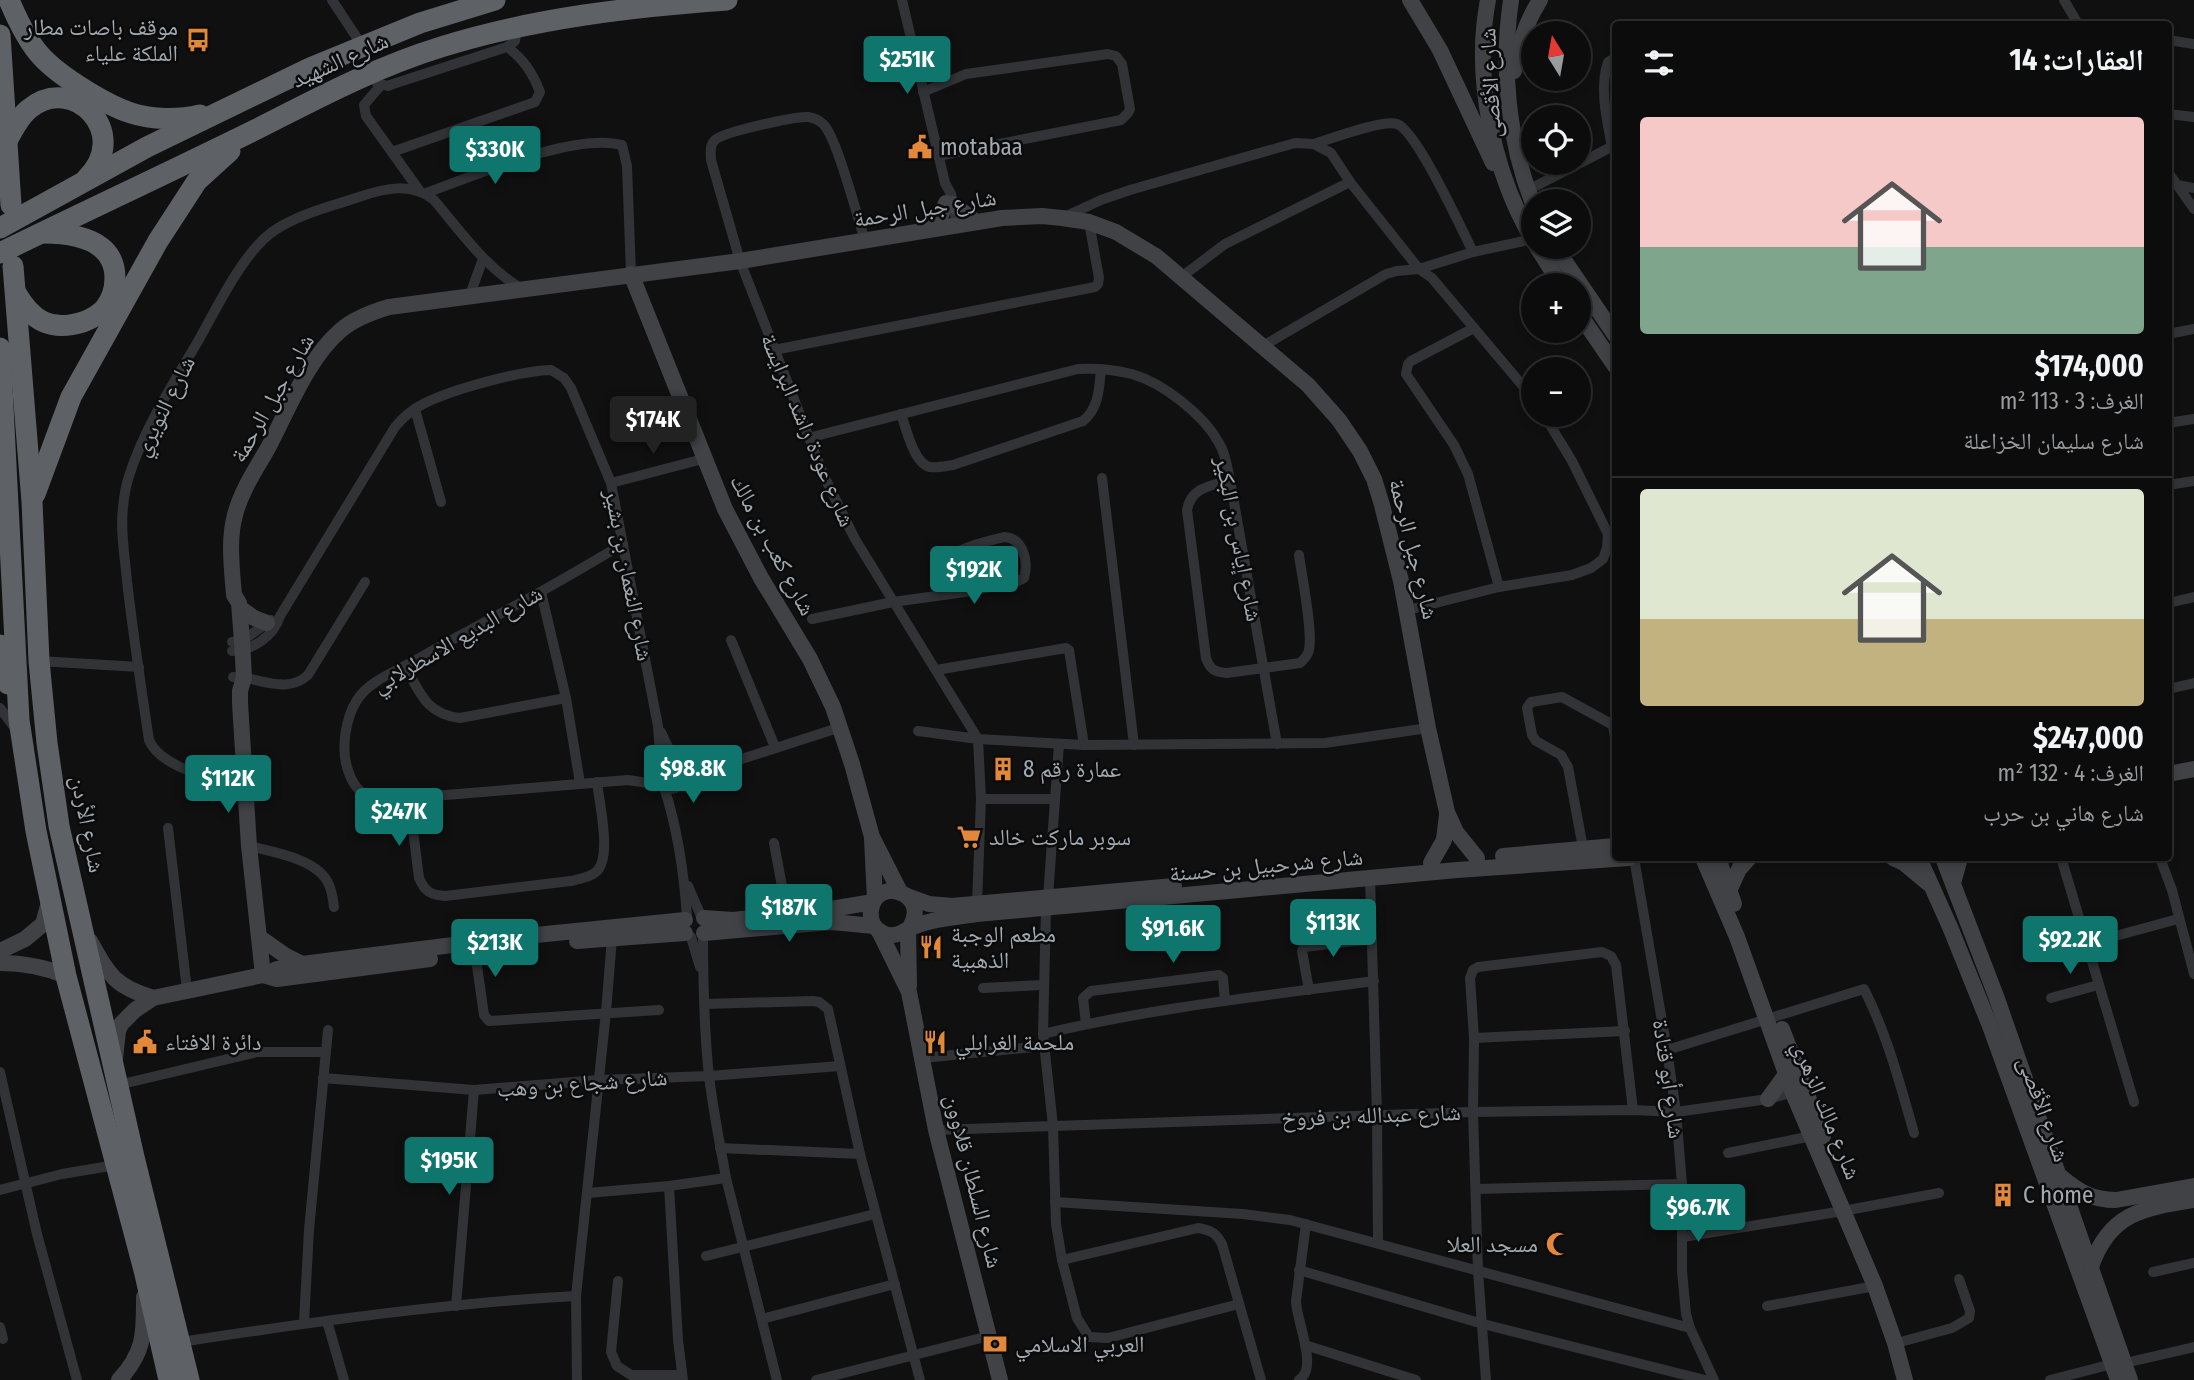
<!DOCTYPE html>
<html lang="ar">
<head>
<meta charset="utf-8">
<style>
	:root { --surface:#0c0c0d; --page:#1a1a1b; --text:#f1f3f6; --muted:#9a9b9d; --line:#2c2c2e; --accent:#0f766e }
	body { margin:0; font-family:"Fira Sans Condensed","Noto Naskh Arabic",sans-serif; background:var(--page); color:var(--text); direction:rtl; height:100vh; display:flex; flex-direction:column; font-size:26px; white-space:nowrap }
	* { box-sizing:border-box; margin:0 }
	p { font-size:23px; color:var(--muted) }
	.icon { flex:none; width:38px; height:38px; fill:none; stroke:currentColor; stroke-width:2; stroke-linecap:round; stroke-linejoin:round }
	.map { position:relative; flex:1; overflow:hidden; direction:ltr }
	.side { position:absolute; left:1612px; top:21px; width:560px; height:840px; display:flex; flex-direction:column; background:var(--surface); border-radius:7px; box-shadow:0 4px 10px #0003,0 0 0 2px var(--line); direction:rtl }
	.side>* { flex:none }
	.needle { width:46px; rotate:349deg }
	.fabs { position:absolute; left:1521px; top:21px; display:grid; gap:14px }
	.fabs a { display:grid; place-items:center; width:70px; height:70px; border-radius:50%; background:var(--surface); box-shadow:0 4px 10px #0003,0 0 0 2px var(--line); font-size:35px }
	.price { position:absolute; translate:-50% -60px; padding:0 16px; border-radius:7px; background:var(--accent); color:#fff; font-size:23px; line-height:46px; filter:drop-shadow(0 2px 4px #0008) }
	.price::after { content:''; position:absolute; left:50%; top:42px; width:21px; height:16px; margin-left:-10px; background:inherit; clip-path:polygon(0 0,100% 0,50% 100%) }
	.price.current { background:#222; color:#fff }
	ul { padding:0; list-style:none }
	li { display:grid; align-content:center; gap:14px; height:371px; padding:0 28px }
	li+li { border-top:2px solid var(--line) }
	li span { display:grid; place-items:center; height:217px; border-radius:7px; color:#555 }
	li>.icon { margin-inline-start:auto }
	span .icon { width:126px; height:126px; fill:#fffc; stroke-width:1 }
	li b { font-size:30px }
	h2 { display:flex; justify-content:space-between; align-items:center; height:84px; padding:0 28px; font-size:30px }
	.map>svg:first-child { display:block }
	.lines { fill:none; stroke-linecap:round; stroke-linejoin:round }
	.street { stroke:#313336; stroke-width:10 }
	.secondary { stroke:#404246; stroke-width:16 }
	.highway { stroke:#5e6266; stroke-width:21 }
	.labels { text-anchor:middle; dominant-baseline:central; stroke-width:5; stroke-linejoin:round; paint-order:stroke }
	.poi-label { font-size:23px; fill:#a2aab1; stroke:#0b0b0c; text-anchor:start }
	.street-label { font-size:23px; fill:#a2aab1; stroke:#0b0b0c }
</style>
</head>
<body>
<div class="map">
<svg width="2194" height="1380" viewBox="0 0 2194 1380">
	<rect width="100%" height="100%" fill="#101011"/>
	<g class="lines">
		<g class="street">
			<polyline points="332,0 363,47"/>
			<polyline points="902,0 945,183 951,194 957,225"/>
			<polyline points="2064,0 2078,24"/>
			<polyline points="2168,40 2194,44"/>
			<polyline points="371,73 377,83 388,86 393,84 507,47 515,41 517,28"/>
			<polyline points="381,85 364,105 366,116 419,190"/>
			<polyline points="923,92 966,74 1108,54 1116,56 1122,64 1130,109 1128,113 1121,120 938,156"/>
			<polyline points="2168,114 2194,117"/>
			<path d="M1314 144C1330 139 1383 119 1397 124 1417 131 1462 230 1473 252"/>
			<path d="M1612 147C1607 120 1599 88 1608 62L1615 58"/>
			<path d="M392 152 535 102 540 92C533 73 523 58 507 47"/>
			<polyline points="2168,172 2194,209"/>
			<polyline points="2177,185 2194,188"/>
			<polyline points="1528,190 1615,145"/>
			<path d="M426 193C474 176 574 132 622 145L627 166 631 274"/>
			<polyline points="1062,218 1101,200 1130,190 1295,143 1314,144 1331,153 1350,182 1419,269 1473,252 1533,239"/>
			<path d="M865 240C857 217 837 137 823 124 819 120 814 118 808 117 796 116 723 132 715 140 709 146 711 153 711 160L740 261 824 476 855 539 978 739 981 799 977 904"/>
			<polyline points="1180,278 1225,244 1350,182"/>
			<polyline points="469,297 483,259"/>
			<polyline points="1474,328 1411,361 1408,364 1406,374 1454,445 1468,474 1499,587"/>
			<polyline points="2168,334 2194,329"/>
			<polyline points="1263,346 1386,274 1397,271 1419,269 1432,278 1533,398"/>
			<polyline points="774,350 1095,287 1098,284 1099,278 1089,222"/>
			<polyline points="415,409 441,502"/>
			<path d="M901 414C906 428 914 464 930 467 937 468 946 466 953 465L1083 421C1099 408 1099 389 1101 369"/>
			<polyline points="2168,423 2194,419"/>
			<path d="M808 438 1078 369C1096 368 1115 370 1132 374 1163 383 1204 415 1219 443 1226 454 1227 467 1230 480L1277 744"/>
			<polyline points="1102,478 1134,745"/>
			<path d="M1230 480C1211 486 1191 487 1187 510L1206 658C1210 670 1215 672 1227 673L1300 663C1304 659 1308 656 1309 650 1313 631 1302 577 1299 555"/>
			<polyline points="611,483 703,459"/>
			<polyline points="2168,485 2194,481"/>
			<path d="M623 544C599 558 574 573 549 587 505 612 459 635 414 661 396 671 368 682 357 700 346 717 341 747 347 767 357 803 376 798 409 798L628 780 661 785"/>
			<polyline points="541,592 566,698 580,783"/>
			<polyline points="2168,603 2194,597"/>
			<polyline points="1408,610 1499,587 1572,575 1591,568 1603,559 1607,548 1608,534 1572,461 1544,415"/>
			<path d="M812 619 893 602 972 591 1018 581 1024 578C1029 561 1023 538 1004 537 987 542 950 548 944 566 941 575 942 585 942 595"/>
			<polyline points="731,640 775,747"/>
			<polyline points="232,642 242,641 271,620"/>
			<path d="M232 651C252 651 274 636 280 616L395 427C403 417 413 409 425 403 454 389 519 371 551 370L564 378 571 388 611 483 658 726 661 767"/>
			<polyline points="39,661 139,667"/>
			<path d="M405 666C420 693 426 714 460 718L566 698"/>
			<polyline points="936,670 1066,648 1069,650 1084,745"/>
			<path d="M233 677C259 677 287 695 308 675L365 582"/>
			<polyline points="2168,689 2194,683"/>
			<polyline points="0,708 17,731"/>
			<polyline points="918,731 978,739 1084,745 1325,743 1428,728"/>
			<polyline points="661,732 676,764"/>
			<circle cx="670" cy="776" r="13"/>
			<polyline points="683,778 841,727"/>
			<path d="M664 787C678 830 684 872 687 917"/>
			<path d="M245 789C217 779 161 769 149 740 141 687 133 634 127 581 125 557 120 531 123 507 124 497 126 485 129 476 144 429 172 385 197 343 216 310 243 251 275 230 299 214 332 206 359 197 385 188 412 182 434 200 462 233 485 267 522 289"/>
			<path d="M409 798 419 878C425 892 431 895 445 896L571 881C580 879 591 877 597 871 612 856 599 802 597 782"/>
			<polyline points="981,799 1055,799"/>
			<polyline points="168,828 187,990"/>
			<polyline points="774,843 787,914"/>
			<path d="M249 846C273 852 319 859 329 885 332 891 333 900 334 907"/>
			<polyline points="1583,848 1568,767 1561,755 1536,741 1532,735 1527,708 1531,702 1562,697 1613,725 1615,738"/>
			<polyline points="1634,858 1667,1050 1676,1112 1682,1184 1682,1271 1686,1314 1690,1328 1714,1380"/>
			<polyline points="2160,858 2172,890 2194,974"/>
			<polyline points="2063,864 2134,1102"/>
			<polyline points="1370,878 1377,1115 1378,1243"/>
			<polyline points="688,886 701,916"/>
			<polyline points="1048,897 1059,744"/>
			<polyline points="1046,909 1043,1034 1053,1126 1056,1224 1062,1260 1077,1318 1089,1337 1108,1338 1239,1304"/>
			<path d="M703 934C703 981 704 1029 709 1076 713 1110 720 1144 726 1178L777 1380"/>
			<polyline points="691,937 700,967"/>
			<polyline points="2086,944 2178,919"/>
			<polyline points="475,952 484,1015 489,1021 659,1010"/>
			<polyline points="983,988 1043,985"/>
			<polyline points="1309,990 1302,951 1304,947 1372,939"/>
			<polyline points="2051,998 2098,985"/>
			<polyline points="705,1004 813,1001 819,1002 828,1009 860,1154 920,1380"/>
			<polyline points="1086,1024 1083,998 1091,991 1219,975 1223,978 1225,1001"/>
			<path d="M1043 1034C1152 1008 1263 996 1374 981"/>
			<polyline points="1474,1038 1625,1031"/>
			<path d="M1667 1050 1864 989C1887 1034 1900 1084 1914 1133"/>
			<polyline points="923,1058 1044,1046"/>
			<polyline points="0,1072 37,1234 77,1380"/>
			<polyline points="323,1078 474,1090 599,1080 709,1076 840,1066"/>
			<polyline points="118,1085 257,1052 326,1052"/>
			<polyline points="936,1130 1473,1112 1633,1110 1676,1112 1768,1099 1799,1091"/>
			<polyline points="720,1148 860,1154"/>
			<polyline points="1728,1153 1812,1136"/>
			<polyline points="669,1186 678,1340 683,1380"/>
			<polyline points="1476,1189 1682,1184"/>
			<polyline points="0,1190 62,1174 116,1165"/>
			<polyline points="588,1193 669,1186 726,1178"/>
			<polyline points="1055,1202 1243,1214 1290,1220 1690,1328"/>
			<polyline points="1683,1237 1843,1211 1939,1193"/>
			<polyline points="706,1256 875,1214"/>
			<path d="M1062 1260 1198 1228C1211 1230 1216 1233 1222 1244L1261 1380"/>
			<polyline points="1299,1270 1483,1324 1705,1380"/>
			<polyline points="2153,1272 2194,1263"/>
			<polyline points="618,1281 611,1352 617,1366 631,1375 681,1375"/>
			<polyline points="456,1306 474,1090"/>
			<polyline points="1767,1306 1875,1286"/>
			<polyline points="762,1319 895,1284"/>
			<polyline points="327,1321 344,1380"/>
			<polyline points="304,1323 309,1230 328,1030"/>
			<polyline points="0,1327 3,1339"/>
			<polyline points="1904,1341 1952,1328 1969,1318 1970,1311 1959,1279"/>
			<path d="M181 1342C312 1322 444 1303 576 1296"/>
			<polyline points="1305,1345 1416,1380"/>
			<polyline points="2125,1363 2194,1347"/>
			<polyline points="577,1380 576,1296 606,1012 612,938"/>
			<polyline points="816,1380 989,1336"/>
			<path d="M1299 1380C1319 1369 1296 1320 1296 1301L1306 1224"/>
			<polyline points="1486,1380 1478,1271 1473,1112 1474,1038 1470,978 1473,970 1478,967 1602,952 1611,956 1616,965 1633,1110"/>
			<polyline points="2050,1380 2112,1364"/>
		</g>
		<g class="secondary">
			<polyline points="1410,0 1440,50 1493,163"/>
			<path d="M1488 0C1473 77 1493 173 1533 240"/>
			<path d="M1511 0C1501 68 1508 139 1533 204"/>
			<path d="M1514 71C1518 46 1526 22 1540 0"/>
			<polyline points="953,204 976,222"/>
			<polyline points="932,229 939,220 946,203"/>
			<polyline points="1537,247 1561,285"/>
			<polyline points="1555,247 1615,335"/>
			<polyline points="631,274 725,509 761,578 810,659 833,707 852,764 872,837 900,892"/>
			<polyline points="1578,312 1615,366"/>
			<polyline points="240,608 254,618 267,623"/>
			<polyline points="2168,774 2194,769"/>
			<polyline points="872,839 875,899"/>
			<polyline points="1503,856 1615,846"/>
			<polyline points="1703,858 1737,937 1793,1093 1875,1286 1895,1343 1905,1380"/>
			<polyline points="1718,858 1734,904"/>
			<polyline points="1893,858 1904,863 1928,883"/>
			<polyline points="1919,858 1950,927 1990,1026 2118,1380"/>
			<polyline points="1943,858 1996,996 2130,1380"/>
			<polyline points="1431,863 1444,840 1447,815"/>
			<polyline points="1953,883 1960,858"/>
			<polyline points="1729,891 1739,869 1749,858"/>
			<polyline points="907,896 929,904 952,906 1174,886"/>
			<polyline points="704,918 733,920 831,909 873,902"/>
			<path d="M910 927C931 892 875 876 871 910 870 917 872 925 878 930 882 933 888 936 893 935 901 935 906 929 913 927 932 919 956 917 977 914L1457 870 1629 858"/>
			<polyline points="908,930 909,986"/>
			<polyline points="879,931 909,992 936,1130 1000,1380"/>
			<polyline points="704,933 832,922 874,926"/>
			<polyline points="259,937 286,956 302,964"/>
			<path d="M90 941C109 975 114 986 153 998"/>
			<polyline points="577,941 685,933"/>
			<polyline points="0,951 25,939 43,924 49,902"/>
			<path d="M0 963C23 963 45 967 66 976"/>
			<path d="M263 975 249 846 240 703V691L244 677 242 641 239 603 234 595C232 569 228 540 235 515 241 491 256 469 268 448 288 410 308 358 341 330 355 318 372 312 389 307L740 261 1002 218 1042 216 1062 218 1089 222 1116 232 1156 256 1308 385 1339 420 1360 451 1374 479 1382 505 1401 581 1428 728 1447 812 1456 832 1477 858"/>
			<polyline points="263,975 277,979 430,959"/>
			<polyline points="1782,1029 1823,1136"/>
			<polyline points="115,1059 118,1031 121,1024 135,1010 153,998 263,975 277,969 302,964 516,937 685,920"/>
			<polyline points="1768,1099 1787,1073"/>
			<path d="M2061 1177C2079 1192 2092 1200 2116 1200L2194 1186"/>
			<path d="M2091 1267C2109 1213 2143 1208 2194 1200"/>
			<path d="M119 1380C145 1352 144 1333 144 1297"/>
		</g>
		<g class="highway">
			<path d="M9 0C17 19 27 41 41 56 59 76 106 105 131 113 152 120 179 120 200 115"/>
			<polyline points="0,35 11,205"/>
			<path d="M7 141C13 130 19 117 29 109 73 72 133 134 86 179"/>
			<polyline points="0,228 147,147 310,68 420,23 495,0"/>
			<path d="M0 253C86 211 172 171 257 129 318 98 376 67 441 47 534 18 631 7 727 0"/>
			<polyline points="13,266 32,502 39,661 47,743 59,826 134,1157 189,1380"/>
			<path d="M16 293C32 321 51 332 83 322 91 319 99 315 105 308 112 299 115 289 115 278 115 239 73 233 43 233"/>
			<polyline points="0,348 19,720 36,831 66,976 144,1270 169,1380"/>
			<polyline points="35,494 71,397 158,241 197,181 230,151"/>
			<polyline points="0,645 8,684"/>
		</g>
	</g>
	<defs>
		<g id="bus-bare" transform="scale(1.89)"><path d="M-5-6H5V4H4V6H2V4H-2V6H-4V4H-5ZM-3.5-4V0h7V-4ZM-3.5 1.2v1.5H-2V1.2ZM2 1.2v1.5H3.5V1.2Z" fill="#e28838" stroke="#0b0b0c" stroke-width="2.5" paint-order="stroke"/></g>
		<g id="civic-bare" transform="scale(1.89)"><path d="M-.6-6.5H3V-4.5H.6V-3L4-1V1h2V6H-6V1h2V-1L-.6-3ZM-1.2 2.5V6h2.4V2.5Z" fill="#e28838" stroke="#0b0b0c" stroke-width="2.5" paint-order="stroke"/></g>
		<g id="building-bare" transform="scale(1.89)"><path d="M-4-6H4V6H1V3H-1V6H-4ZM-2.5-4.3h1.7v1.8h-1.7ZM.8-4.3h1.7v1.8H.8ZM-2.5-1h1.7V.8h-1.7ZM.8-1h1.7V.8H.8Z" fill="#e28838" stroke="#0b0b0c" stroke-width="2.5" paint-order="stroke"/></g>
		<g id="supermarket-bare" transform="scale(1.89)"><path d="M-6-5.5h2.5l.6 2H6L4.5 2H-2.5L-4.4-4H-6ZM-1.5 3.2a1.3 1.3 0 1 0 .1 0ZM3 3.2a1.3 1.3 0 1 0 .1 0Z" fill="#e28838" stroke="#0b0b0c" stroke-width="2.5" paint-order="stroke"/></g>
		<g id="restaurant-bare" transform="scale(1.89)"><path d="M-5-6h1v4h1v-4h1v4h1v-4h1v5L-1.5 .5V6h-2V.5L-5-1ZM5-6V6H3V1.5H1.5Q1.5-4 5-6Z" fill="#e28838" stroke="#0b0b0c" stroke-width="2.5" paint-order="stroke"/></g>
		<g id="mosque-bare" transform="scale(1.89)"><path d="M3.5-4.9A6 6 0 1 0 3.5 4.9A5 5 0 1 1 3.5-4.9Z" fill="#e28838" stroke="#0b0b0c" stroke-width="2.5" paint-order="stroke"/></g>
		<g id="bank-bare" transform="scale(1.89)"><path d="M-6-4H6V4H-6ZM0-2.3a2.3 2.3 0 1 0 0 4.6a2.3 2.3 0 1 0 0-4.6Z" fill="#e28838" stroke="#0b0b0c" stroke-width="2.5" paint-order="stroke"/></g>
	</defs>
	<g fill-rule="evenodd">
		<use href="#bus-bare" x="198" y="40"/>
		<use href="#civic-bare" x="920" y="147"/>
		<use href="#building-bare" x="1003" y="769"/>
		<use href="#supermarket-bare" x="969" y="837"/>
		<use href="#restaurant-bare" x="931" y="947"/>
		<use href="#civic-bare" x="145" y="1042"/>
		<use href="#restaurant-bare" x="935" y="1042"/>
		<use href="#building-bare" x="2003" y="1195"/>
		<use href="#mosque-bare" x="1558" y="1244"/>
		<use href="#bank-bare" x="995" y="1344"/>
	</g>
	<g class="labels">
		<g class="poi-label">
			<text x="178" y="27" text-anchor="end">موقف باصات مطار<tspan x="178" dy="26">الملكة علياء</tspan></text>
			<text x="940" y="147">motabaa</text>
			<text x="1023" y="769">عمارة رقم 8</text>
			<text x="989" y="837">سوبر ماركت خالد</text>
			<text x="951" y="934">مطعم الوجبة<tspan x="951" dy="26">الذهبية</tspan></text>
			<text x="165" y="1042">دائرة الافتاء</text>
			<text x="955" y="1042">ملحمة الغرابلي</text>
			<text x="2023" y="1195">C home</text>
			<text x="1538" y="1244" text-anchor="end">مسجد العلا</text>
			<text x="1015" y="1344">العربي الاسلامي</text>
		</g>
		<g class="street-label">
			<text transform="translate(340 60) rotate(-24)">شارع الشهيد</text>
			<text transform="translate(1490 83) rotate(-93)">شارع الأقصى</text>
			<text transform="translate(925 208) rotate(-9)">شارع جبل الرحمة</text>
			<text transform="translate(272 398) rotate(-60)">شارع جبل الرحمة</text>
			<text transform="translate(164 406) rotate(-63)">شارع النويري</text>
			<text transform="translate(808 430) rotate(67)">شارع عودة راشد البرايسة</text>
			<text transform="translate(1239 539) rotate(79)">شارع إياس بن البكير</text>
			<text transform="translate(773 545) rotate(62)">شارع كعب بن مالك</text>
			<text transform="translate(1414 549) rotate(76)">شارع جبل الرحمة</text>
			<text transform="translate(629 575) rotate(79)">شارع النعمان بن بشير</text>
			<text transform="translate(457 639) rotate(-30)">شارع البديع الاسطرلابي</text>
			<text transform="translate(88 824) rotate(79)">شارع الأردن</text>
			<text transform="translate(1266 865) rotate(-5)">شارع شرحبيل بن حسنة</text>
			<text transform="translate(1669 1079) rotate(82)">شارع أبو قتادة</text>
			<text transform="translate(582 1083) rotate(-4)">شارع شجاع بن وهب</text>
			<text transform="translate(2044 1109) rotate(70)">شارع الأقصى</text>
			<text transform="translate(1827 1110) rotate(68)">شارع مالك الزهري</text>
			<text transform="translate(1371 1115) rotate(-2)">شارع عبدالله بن فروخ</text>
			<text transform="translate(974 1181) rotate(76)">شارع السلطان قلاوون</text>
		</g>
	</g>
</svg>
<div class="fabs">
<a><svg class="needle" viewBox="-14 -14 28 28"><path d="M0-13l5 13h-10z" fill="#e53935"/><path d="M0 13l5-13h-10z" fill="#9a9b9d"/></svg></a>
<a><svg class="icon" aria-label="locate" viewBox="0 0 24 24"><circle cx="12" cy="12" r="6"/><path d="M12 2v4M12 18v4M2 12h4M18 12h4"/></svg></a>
<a><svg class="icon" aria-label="layers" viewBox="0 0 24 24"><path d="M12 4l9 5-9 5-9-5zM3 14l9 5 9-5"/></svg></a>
<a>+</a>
<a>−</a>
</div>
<b class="price" style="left:907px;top:96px">$251K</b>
<b class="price" style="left:495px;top:186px">$330K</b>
<b class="price current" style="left:653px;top:456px">$174K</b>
<b class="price" style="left:974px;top:606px">$192K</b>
<b class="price" style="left:693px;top:805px">$98.8K</b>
<b class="price" style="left:228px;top:815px">$112K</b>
<b class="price" style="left:399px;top:848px">$247K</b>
<b class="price" style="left:789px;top:944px">$187K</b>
<b class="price" style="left:1333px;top:959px">$113K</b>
<b class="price" style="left:1173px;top:965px">$91.6K</b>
<b class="price" style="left:2070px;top:976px">$92.2K</b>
<b class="price" style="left:495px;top:979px">$213K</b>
<b class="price" style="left:449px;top:1197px">$195K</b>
<b class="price" style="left:1698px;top:1244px">$96.7K</b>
<section class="side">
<h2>العقارات: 14<svg class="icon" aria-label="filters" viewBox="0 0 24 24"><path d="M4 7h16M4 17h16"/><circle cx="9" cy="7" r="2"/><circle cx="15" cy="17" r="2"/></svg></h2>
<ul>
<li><span style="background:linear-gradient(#f6c9c9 60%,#7fa58c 0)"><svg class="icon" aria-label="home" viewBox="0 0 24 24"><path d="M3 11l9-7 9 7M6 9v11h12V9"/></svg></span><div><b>$174,000</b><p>الغرف: 3 · 113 m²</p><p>شارع سليمان الخزاعلة</p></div></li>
<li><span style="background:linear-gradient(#dfe7d0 60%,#c2b280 0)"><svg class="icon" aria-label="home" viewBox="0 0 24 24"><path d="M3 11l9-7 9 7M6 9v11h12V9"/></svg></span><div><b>$247,000</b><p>الغرف: 4 · 132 m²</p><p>شارع هاني بن حرب</p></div></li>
</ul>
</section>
</div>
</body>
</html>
